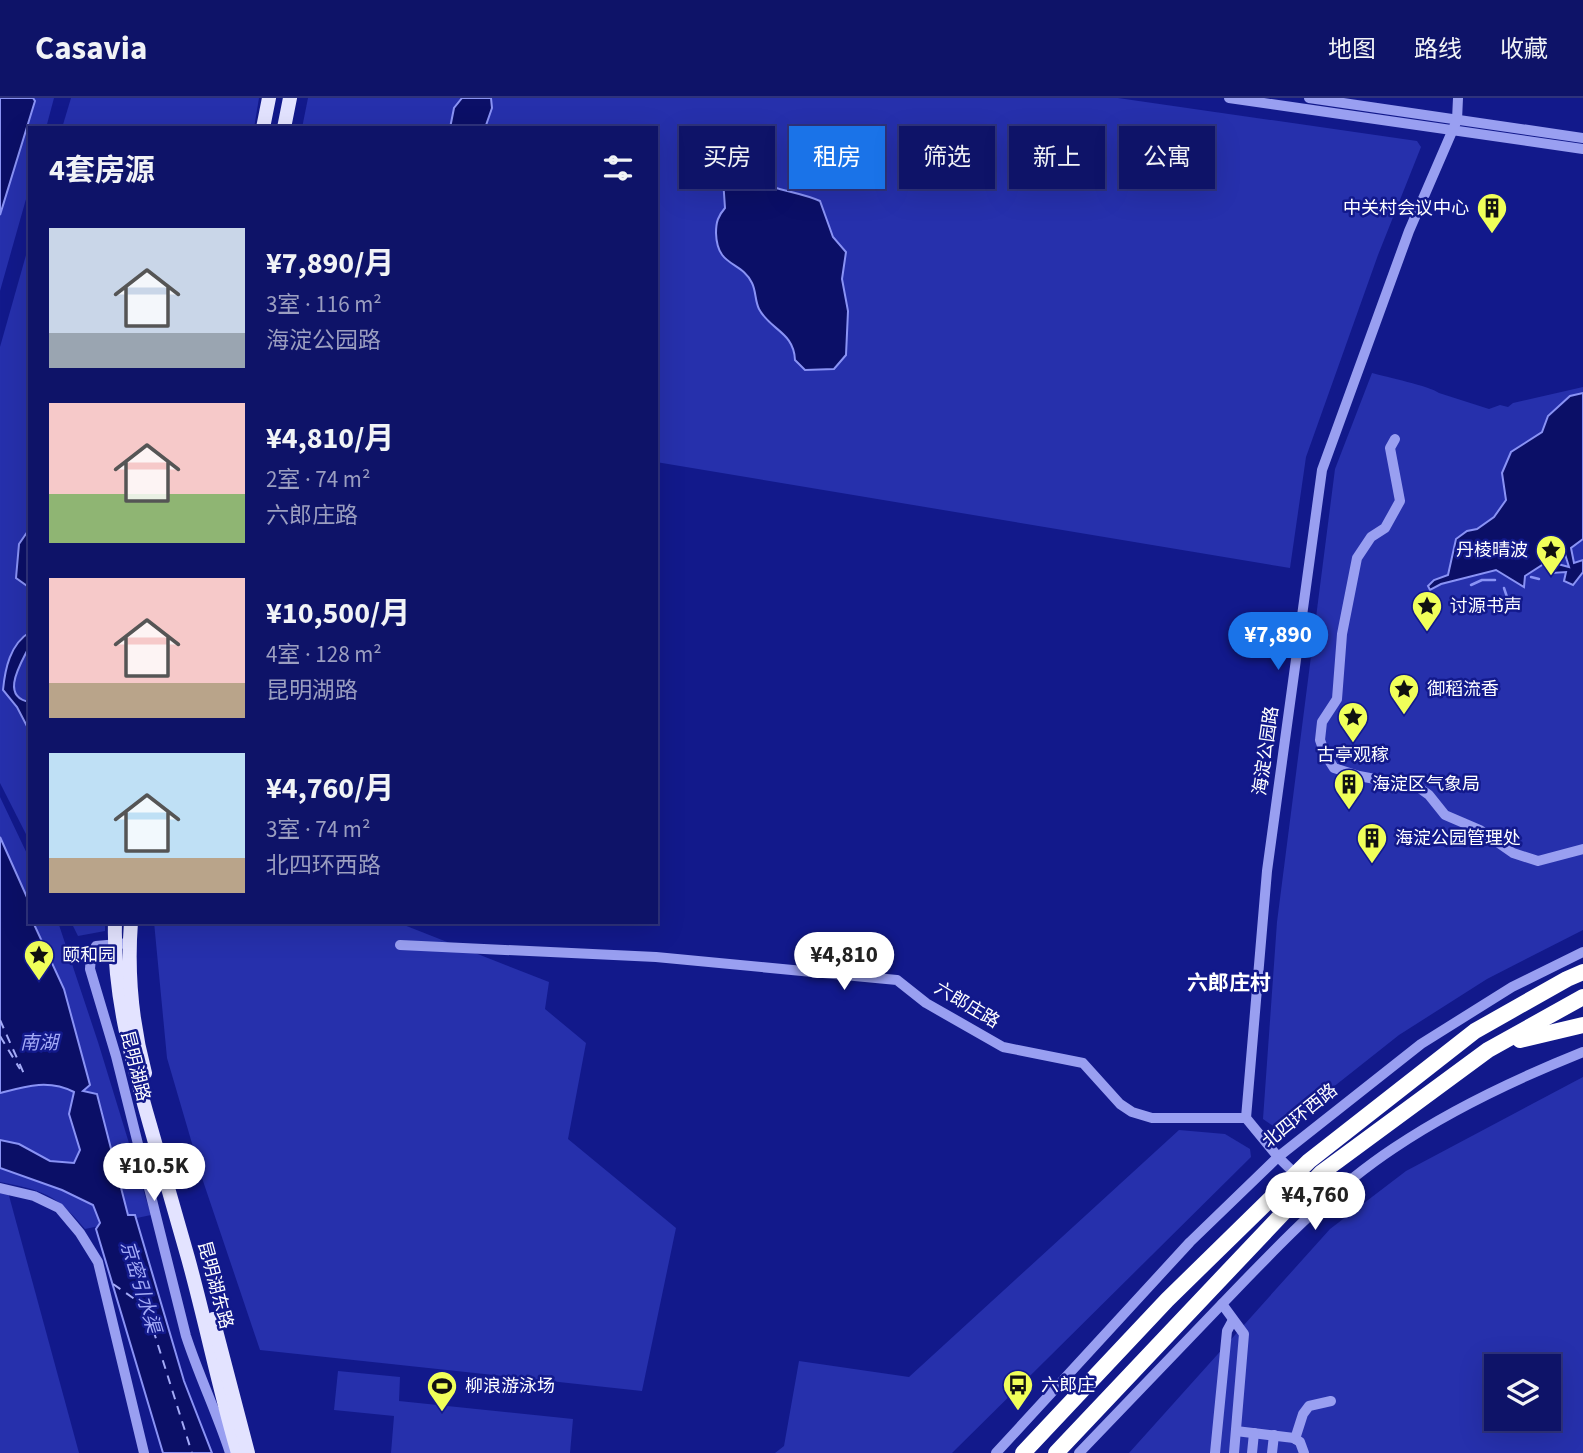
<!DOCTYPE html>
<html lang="zh">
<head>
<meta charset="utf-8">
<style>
	:root { --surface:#0e1368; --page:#171c6e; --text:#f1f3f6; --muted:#9b9ec0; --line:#2e327c; --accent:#1a73e8 }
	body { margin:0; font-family:"Source Sans 3","Noto Sans SC",sans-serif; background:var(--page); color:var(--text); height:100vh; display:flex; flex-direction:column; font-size:26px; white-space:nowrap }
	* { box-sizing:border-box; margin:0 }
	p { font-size:23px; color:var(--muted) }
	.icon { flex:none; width:38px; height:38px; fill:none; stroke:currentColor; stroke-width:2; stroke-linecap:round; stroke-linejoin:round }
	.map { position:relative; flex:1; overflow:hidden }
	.side { position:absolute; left:28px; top:28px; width:630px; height:798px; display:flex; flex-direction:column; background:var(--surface); border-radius:0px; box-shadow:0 7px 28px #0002,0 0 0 2px var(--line) }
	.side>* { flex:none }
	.banner { position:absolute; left:679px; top:28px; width:665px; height:63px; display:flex; gap:14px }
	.controls { position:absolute; left:1484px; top:1256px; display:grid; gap:14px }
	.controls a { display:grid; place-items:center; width:77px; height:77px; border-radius:0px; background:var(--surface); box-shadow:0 7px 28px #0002,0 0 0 2px var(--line); font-size:35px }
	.price { position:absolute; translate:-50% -60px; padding:0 16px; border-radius:24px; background:#fff; color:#222; font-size:23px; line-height:46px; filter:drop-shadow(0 2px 4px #0008) }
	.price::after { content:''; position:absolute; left:50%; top:42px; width:21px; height:16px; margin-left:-10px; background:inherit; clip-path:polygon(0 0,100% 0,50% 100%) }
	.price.selected { background:var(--accent); color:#fff }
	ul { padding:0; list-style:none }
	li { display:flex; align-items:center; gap:21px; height:175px; padding:0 21px }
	li span { display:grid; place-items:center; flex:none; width:196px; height:140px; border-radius:0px; color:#555 }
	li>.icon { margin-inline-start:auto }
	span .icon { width:84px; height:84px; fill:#fffc; stroke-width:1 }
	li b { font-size:30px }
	h2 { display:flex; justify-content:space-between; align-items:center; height:84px; padding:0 21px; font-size:30px }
	.chip { padding:0 24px; border-radius:0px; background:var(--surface); box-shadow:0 7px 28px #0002,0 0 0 2px var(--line); font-size:24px; line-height:63px }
	.chip.selected { background:var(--accent); color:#fff }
	header { display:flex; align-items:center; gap:42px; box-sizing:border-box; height:98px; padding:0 35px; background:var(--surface); border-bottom:2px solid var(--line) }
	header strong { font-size:33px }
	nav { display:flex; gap:38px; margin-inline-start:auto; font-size:24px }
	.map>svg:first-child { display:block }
	.green { fill:#2630ac; fill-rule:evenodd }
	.water { fill:#0b0f67; stroke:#8a93f5; stroke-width:2 }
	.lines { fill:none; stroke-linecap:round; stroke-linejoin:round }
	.stream { stroke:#8a93f5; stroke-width:2.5 }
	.ferry { stroke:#a4abf8; stroke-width:2; stroke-dasharray:9 7; stroke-linecap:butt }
	.minor { stroke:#999ff1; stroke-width:10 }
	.major { stroke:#e3e3ff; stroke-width:14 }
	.highway { stroke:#fff; stroke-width:16 }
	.labels { text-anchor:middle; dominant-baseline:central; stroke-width:5; stroke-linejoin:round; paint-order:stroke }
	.poi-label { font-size:18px; fill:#fff; stroke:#12198b; text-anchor:start }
	.street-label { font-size:18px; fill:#fff; stroke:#12198b }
	.water-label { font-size:19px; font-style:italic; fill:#a4abf8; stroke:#12198b }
	.quarter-label { font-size:21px; font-weight:bold; fill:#fff; stroke:#12198b }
</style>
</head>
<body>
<header>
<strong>Casavia</strong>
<nav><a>地图</a><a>路线</a><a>收藏</a></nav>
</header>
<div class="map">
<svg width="1583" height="1355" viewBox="0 0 1583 1355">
	<rect width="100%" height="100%" fill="#12198b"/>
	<g class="green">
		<polygon points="0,0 54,0 46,30 30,30 30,87 0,193"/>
		<polygon points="71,0 259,0 254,30 62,30"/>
		<polygon points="308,0 1118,0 1417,43 1421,49 1378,157 1306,359 1290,470 656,364 656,30 302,30"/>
		<polygon points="30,143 30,744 0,685 0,249"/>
		<path d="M1372 275C1386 279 1430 288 1439 295L1489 311 1500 307 1508 309 1513 305 1583 289V832L1487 881 1399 937 1279 1032 1263 1021 1277 824 1335 371Z"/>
		<path d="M0 699 30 762V824H58L98 944 151 1117 85 1131C57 1097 43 1092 0 1084Z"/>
		<polygon points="71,824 105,824 105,833 78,838"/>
		<polygon points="154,824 404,824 404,827 549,884 545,911 586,945 568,1041 676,1130 642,1293 260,1252 203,1083 167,960"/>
		<path d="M1583 979V1355H1129L1330 1131 1406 1073ZM1496 1269H1549V1321H1496Z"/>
		<polygon points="1179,1032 1225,1036 1250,1051 1251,1059 952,1355 775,1355 784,1348 799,1263 909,1279"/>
		<polygon points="0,1093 8,1094 79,1355 0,1355"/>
		<polygon points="338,1273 400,1279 399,1303 573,1321 570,1355 391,1355 394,1318 334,1312"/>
	</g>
	<g class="water">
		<polygon points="0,0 33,0 35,3 0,117"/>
		<polygon points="462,0 491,0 492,10 485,30 450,30 454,10"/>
		<path d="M726 59C746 63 764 70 773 89 788 94 805 96 820 103L833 139 846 154 842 181 848 213 846 257 834 271 805 272 795 262C794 234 770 232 759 211 755 203 756 193 752 185 741 162 717 170 716 135 716 124 718 118 725 110L722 66Z"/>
		<polygon points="1583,295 1583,441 1571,450 1574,465 1583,462 1583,474 1573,487 1564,483 1566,474 1552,475 1554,465 1569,469 1565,456 1550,462 1525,478 1524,489 1496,472 1441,486 1430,492 1428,488 1434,482 1448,477 1456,441 1467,433 1477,431 1494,419 1506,402 1502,375 1511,354 1542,334 1548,318 1570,298"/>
		<polygon points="30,430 30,490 16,480 19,446"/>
		<path d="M30 534C30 540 30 546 28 551 20 567 0 599 30 604V634L17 609 3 592C5 571 10 546 30 534Z"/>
		<path d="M0 739 30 806V824H33L64 891 90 987 83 993 97 996 128 1117H135L184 1283 212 1355H163L96 1131 100 1125 93 1107 62 1092 0 1070V1042L19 1046 50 1063 74 1065 80 1052 69 1016 74 994C49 981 26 988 0 995Z"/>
	</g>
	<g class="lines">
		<g class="stream">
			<polyline points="1531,479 1539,481"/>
			<polyline points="1471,487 1482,482 1495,482"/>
			<polyline points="1504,490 1508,502"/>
		</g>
		<g class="ferry">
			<polyline points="0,922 25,978"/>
			<polyline points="0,938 20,971"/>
			<polyline points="113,1186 146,1209 192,1355"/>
		</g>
		<g class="minor">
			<polyline points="1229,0 1583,51"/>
			<polyline points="1309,0 1583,40"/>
			<polyline points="1395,341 1390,350 1400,403 1385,430 1371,439 1357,460 1342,536 1337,601 1322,624 1320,642 1325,656 1334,670 1359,678 1418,689 1429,697 1445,717 1480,732 1513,755 1538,763 1583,751"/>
			<path d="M129 845 96 848 91 858 90 871 116 958 186 1238C199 1278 217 1315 230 1355"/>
			<polyline points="400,847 656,859 897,882 926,905 1003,949 1083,965 1120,1006 1132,1014 1152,1020 1246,1020"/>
			<polyline points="0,1090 34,1098 59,1110 80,1135 98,1164 144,1355"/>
			<polyline points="1324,1104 1278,1059 1246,1020 1267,773 1322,372 1409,133 1457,22 1458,0"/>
			<polyline points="1222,1206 1244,1236 1234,1355"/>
			<polyline points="1236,1333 1294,1340 1300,1344 1304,1355"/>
			<polyline points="1295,1341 1303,1316 1309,1308 1331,1303"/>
			<polyline points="996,1355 1190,1144 1278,1059 1421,946 1512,889 1583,854"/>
			<path d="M1079 1355C1127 1305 1174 1256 1222 1206 1276 1150 1329 1093 1394 1050 1452 1011 1518 980 1583 954"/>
			<polyline points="1215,1355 1227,1233 1233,1222"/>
			<polyline points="1252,1355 1254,1335"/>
			<polyline points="1272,1355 1274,1337"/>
		</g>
		<g class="major">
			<polyline points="263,30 269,0"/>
			<polyline points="284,30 290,0"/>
			<path d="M115 824C113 894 131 961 150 1027 163 1071 175 1116 188 1160 206 1225 219 1291 238 1355"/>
			<path d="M131 824C127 876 132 926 145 975"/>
			<polyline points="213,1221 248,1355"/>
		</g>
		<g class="highway">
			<polyline points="1520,942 1583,927"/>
			<polyline points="1023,1355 1167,1202 1309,1063 1475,933 1567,881 1583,874"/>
			<polyline points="1056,1355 1321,1075 1488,952 1583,899"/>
		</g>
	</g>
	<defs>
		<g id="building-pin" transform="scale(1.575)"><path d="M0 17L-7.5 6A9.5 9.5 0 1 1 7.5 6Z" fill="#f0ff59" stroke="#12198b"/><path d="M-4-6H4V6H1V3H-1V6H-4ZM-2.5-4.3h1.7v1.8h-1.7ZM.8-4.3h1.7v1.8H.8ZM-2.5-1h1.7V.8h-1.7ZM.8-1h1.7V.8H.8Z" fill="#111"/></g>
		<g id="sight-pin" transform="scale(1.575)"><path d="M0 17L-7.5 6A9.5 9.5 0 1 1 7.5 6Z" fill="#f0ff59" stroke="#12198b"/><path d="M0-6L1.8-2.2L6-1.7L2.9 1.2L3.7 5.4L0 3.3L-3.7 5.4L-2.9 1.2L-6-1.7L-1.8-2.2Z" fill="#111"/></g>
		<g id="bus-pin" transform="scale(1.575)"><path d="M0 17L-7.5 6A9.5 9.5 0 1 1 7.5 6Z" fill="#f0ff59" stroke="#12198b"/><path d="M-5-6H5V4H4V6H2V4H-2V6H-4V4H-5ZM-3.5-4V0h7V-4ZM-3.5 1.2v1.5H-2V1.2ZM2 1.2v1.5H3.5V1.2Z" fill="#111"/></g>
		<g id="stadium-pin" transform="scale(1.575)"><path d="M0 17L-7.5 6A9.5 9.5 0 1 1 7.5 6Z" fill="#f0ff59" stroke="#12198b"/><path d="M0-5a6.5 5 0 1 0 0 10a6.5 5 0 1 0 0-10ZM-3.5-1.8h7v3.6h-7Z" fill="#111"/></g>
	</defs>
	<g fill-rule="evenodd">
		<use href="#building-pin" x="1492" y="110"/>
		<use href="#sight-pin" x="1551" y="452"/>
		<use href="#sight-pin" x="1427" y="508"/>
		<use href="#sight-pin" x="1404" y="591"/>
		<use href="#sight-pin" x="1353" y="619"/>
		<use href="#building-pin" x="1349" y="686"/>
		<use href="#building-pin" x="1372" y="740"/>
		<use href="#sight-pin" x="39" y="857"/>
		<use href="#bus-pin" x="1018" y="1287"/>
		<use href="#stadium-pin" x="442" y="1288"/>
	</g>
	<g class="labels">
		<g class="poi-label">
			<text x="1469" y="110" text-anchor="end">中关村会议中心</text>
			<text x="1528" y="452" text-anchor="end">丹棱晴波</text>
			<text x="1450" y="508">讨源书声</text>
			<text x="1427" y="591">御稻流香</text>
			<text x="1353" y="657" text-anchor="middle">古亭观稼</text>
			<text x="1372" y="686">海淀区气象局</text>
			<text x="1395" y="740">海淀公园管理处</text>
			<text x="62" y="857">颐和园</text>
			<text x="1041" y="1287">六郎庄</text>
			<text x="465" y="1288">柳浪游泳场</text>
		</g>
		<g class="street-label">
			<text transform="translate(1266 653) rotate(-82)">海淀公园路</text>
			<text transform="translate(967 907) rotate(31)">六郎庄路</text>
			<text transform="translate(135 968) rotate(76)">昆明湖路</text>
			<text transform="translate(1300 1018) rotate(-39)">北四环西路</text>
			<text transform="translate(215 1187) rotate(75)">昆明湖东路</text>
		</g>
		<g class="water-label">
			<text x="39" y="945">南湖</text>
			<text transform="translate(140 1189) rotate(73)">京密引水渠</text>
		</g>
		<g class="quarter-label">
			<text x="1229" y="885">六郎庄村</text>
		</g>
	</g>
</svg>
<div class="controls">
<a><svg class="icon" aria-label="layers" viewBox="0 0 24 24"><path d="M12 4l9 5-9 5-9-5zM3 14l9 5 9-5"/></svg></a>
</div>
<b class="price selected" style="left:1278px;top:574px">¥7,890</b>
<b class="price" style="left:844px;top:894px">¥4,810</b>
<b class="price" style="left:154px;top:1105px">¥10.5K</b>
<b class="price" style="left:1315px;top:1134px">¥4,760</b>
<div class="banner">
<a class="chip">买房</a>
<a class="chip selected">租房</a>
<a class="chip">筛选</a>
<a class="chip">新上</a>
<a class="chip">公寓</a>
</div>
<section class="side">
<h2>4套房源<svg class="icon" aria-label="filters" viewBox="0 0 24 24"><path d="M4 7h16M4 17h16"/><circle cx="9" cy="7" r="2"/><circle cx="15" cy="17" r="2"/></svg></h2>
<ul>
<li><span style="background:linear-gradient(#c9d6e8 75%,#9aa5b1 0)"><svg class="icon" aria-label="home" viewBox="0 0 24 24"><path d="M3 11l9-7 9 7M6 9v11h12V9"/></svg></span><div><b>¥7,890/月</b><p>3室 · 116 m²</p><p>海淀公园路</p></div></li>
<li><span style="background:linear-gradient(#f6c9c9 65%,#8fb573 0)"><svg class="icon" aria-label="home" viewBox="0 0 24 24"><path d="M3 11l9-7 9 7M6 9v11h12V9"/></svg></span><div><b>¥4,810/月</b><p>2室 · 74 m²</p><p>六郎庄路</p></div></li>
<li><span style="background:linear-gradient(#f6c9c9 75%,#b9a48a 0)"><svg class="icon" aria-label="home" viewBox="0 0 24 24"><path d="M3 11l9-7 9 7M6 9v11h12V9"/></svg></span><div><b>¥10,500/月</b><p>4室 · 128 m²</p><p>昆明湖路</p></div></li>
<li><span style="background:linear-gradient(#bfe0f5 75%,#b9a48a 0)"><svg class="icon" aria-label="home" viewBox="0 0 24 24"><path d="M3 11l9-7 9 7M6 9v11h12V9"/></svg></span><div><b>¥4,760/月</b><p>3室 · 74 m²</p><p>北四环西路</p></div></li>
</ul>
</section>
</div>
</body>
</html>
